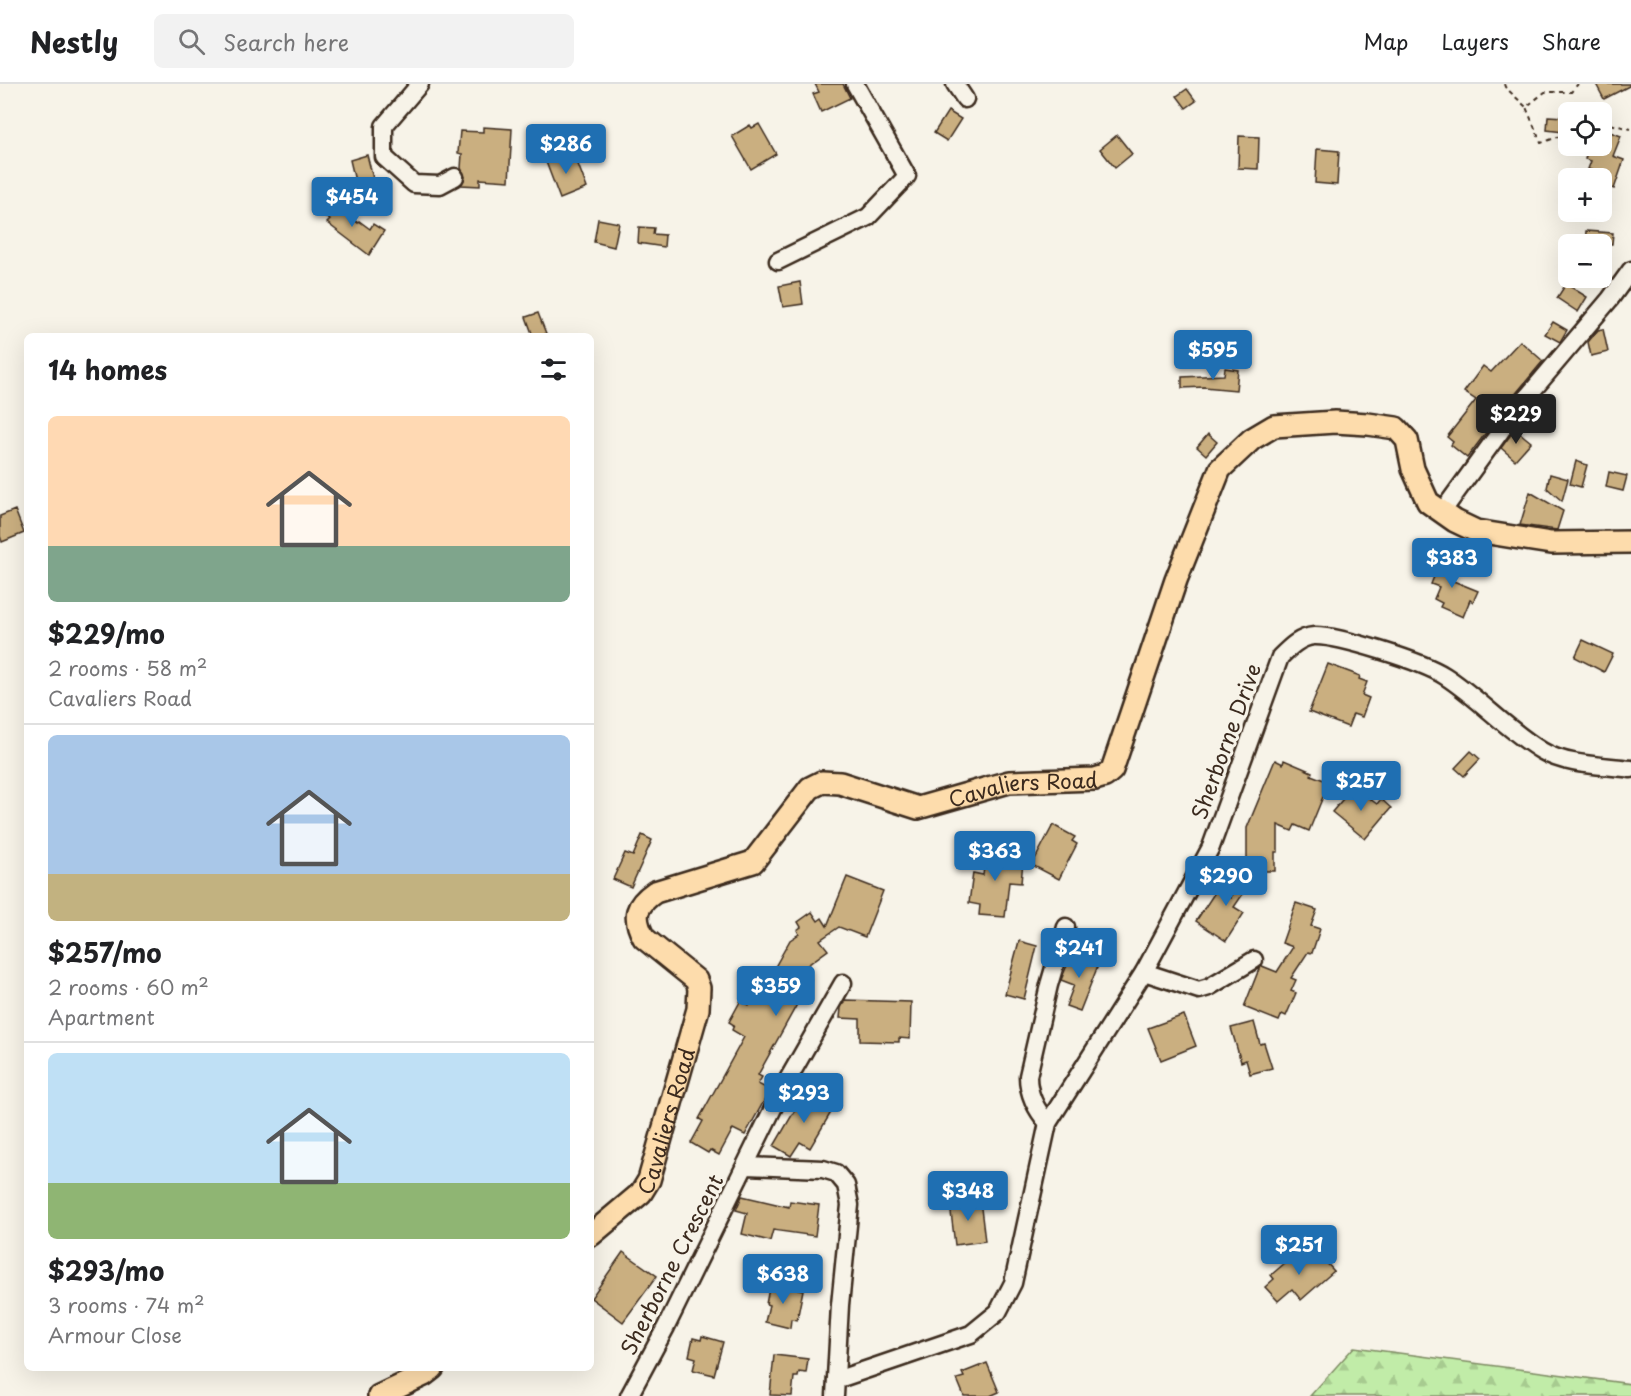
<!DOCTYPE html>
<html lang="en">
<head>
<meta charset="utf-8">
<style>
	:root { --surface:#fff; --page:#f2f2f2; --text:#202124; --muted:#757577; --line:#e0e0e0; --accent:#1f6fb2 }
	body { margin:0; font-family:"Playpen Sans",sans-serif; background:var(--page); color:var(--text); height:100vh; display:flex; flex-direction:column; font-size:22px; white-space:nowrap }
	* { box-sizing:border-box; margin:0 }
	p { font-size:20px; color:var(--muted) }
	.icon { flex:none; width:33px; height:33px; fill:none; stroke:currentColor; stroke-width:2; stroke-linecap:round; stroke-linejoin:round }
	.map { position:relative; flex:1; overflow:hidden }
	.side { position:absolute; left:24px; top:249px; width:570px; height:1038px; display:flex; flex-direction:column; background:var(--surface); border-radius:9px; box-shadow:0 6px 24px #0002 }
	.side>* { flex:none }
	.controls { position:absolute; left:1558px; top:18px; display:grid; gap:12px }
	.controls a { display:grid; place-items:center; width:54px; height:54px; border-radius:9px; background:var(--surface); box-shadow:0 6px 24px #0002; font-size:30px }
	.price { position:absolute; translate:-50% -51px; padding:0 14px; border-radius:6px; background:var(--accent); color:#fff; font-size:20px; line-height:39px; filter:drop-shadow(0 2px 3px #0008) }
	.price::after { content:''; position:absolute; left:50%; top:36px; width:18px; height:14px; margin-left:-9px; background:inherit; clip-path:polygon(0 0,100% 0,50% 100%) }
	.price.selected { background:#222; color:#fff }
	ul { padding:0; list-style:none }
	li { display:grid; align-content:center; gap:12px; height:318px; padding:0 24px }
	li+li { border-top:2px solid var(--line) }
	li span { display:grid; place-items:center; height:186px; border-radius:9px; color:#555 }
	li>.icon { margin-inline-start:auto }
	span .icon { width:108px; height:108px; fill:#fffc; stroke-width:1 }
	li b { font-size:26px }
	h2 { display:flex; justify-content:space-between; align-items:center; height:72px; padding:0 24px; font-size:26px }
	header { display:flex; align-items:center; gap:36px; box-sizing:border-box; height:84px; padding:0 30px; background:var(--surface); border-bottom:2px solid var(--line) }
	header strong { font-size:28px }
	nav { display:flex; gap:33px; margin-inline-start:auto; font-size:21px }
	.search { width:420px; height:54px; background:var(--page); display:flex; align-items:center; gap:15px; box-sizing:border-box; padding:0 21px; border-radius:9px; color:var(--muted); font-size:22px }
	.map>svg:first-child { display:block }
	.forest { fill:url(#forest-firs); stroke:#7e8b63; stroke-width:1.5 }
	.building { fill:#caaf80; stroke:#3b2a1e; stroke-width:1.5 }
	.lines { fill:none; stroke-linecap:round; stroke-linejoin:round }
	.minor-casing { stroke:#3b2a1e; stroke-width:21 }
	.major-casing { stroke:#3b2a1e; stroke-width:26 }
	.path { stroke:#3b2a1e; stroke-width:2; stroke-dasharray:4.5 4.5; stroke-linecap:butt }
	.minor { stroke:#f7f3e8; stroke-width:16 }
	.major { stroke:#fddcac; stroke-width:21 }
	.labels { text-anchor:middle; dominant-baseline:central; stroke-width:6; stroke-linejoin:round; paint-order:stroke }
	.street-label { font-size:21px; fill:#3b2a1e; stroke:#f7f3e8 }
</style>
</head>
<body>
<header>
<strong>Nestly</strong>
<div class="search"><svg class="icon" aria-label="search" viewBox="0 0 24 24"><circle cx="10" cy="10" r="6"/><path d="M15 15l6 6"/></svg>Search here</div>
<nav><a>Map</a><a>Layers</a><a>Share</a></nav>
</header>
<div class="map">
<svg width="1631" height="1312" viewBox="0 0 1631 1312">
	<defs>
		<pattern id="forest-firs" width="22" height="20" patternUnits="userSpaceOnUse" patternTransform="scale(1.5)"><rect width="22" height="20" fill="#c1eca8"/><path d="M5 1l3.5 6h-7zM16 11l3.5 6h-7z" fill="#a7cb90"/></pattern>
	</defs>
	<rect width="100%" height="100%" fill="#f7f3e8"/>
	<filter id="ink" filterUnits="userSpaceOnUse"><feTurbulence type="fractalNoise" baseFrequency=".0167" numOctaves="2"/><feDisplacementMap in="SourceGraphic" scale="12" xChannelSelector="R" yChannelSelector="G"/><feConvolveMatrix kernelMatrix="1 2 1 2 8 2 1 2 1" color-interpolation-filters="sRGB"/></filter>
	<g filter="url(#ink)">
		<polygon class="forest" points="1354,1263 1631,1300 1631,1312 1310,1312"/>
		<g class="building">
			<polygon points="815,0 843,0 850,14 821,28 813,10 819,8"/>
			<polygon points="1596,0 1631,0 1631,1 1604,15"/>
			<polygon points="1187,5 1196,17 1186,24 1177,12"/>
			<polygon points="948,27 961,35 947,57 934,49"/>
			<polygon points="1548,32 1564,33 1563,48 1547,46"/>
			<polygon points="759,40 776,70 751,85 732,52 750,41 752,44"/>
			<polygon points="483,43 512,45 509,97 480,95 480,102 461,101 465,93 461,84 462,70 458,69 460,47 483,48"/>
			<polygon points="1602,48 1609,51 1610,48 1621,52 1613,72 1624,76 1614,105 1602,100 1602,94 1594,94 1597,88 1588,85 1591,77 1585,75 1589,62 1602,62"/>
			<polygon points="1117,51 1132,70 1115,84 1100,65"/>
			<polygon points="1239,52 1259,53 1258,85 1238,84"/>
			<polygon points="1317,65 1339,67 1337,101 1315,99"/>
			<polygon points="573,67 587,104 560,115 546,78"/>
			<polygon points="367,71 376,106 358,110 350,76"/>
			<polygon points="329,116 358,139 359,137 370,145 373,140 384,147 369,171 327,139 330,136 321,130"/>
			<polygon points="598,135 619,139 614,163 594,158"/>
			<polygon points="639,143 654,144 653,150 665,151 664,163 638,159"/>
			<polygon points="1586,147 1613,149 1612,160 1585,160"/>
			<polygon points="800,198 803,220 783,223 779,202"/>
			<polygon points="1566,200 1587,213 1578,228 1557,214"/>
			<polygon points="538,229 547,252 533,252 526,233"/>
			<polygon points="1553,238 1567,246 1560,258 1545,250"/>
			<polygon points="1603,245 1608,268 1591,272 1588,258 1598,246"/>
			<polygon points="1520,257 1543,277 1508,319 1467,374 1451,361 1453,358 1447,353 1476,316 1464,308 1483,282 1491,288"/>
			<polygon points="1225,284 1238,286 1236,306 1204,303 1182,304 1182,293 1224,291"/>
			<polygon points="1515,345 1531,358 1515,376 1501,364"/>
			<polygon points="1208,350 1217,358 1206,371 1197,363"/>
			<polygon points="1576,377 1587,381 1581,403 1570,400"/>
			<polygon points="1609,388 1627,392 1623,407 1606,403"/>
			<polygon points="1550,390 1568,395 1562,417 1547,404"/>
			<polygon points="1530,408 1563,427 1557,446 1520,441"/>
			<polygon points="15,426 24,449 2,458 0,452 0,432"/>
			<polygon points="1442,473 1458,479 1451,496 1478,507 1473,518 1470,516 1463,533 1440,523 1442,519 1434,515 1439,503 1431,500"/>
			<polygon points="1583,556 1613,570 1604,588 1575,573"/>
			<polygon points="1328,580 1360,592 1359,595 1367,598 1362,611 1369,614 1362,633 1353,630 1348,643 1309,628"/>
			<polygon points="1471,667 1480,675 1464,692 1455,684"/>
			<polygon points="1275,676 1283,680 1284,676 1312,688 1311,691 1329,698 1309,747 1295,741 1292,747 1278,741 1278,768 1275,768 1275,787 1247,787 1247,744"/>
			<polygon points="1353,703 1377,720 1381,715 1391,724 1365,755 1332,728"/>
			<polygon points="1053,741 1075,753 1072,757 1077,760 1059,795 1032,781"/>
			<polygon points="642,751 652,756 631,803 613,795 625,769 633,772"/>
			<polygon points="987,759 1004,761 1001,774 1023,777 1021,799 1009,798 1005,833 979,831 980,821 969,819 973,789 983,791"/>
			<polygon points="1236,785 1255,788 1253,804 1247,804 1234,823 1244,829 1226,857 1196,837 1217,805 1231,814"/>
			<polygon points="847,793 883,807 865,853 839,843 820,856 828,866 798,888 811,895 758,991 762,993 758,1000 770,1006 745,1051 733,1045 719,1071 710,1066 708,1069 691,1059 703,1037 699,1035 744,953 732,946 734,941 729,938 741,916 749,921 758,904 762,906 790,856 799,850 797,846 801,843 798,838 812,828 818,837 822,834 827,842"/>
			<polygon points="1296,819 1317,826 1311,842 1320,845 1312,869 1308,868 1291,894 1296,896 1291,907 1296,909 1286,932 1282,930 1279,937 1244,923 1259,885 1262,882 1277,888 1293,863 1282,859"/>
			<polygon points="1019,857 1037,862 1024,915 1005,910"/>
			<polygon points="1072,869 1099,879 1080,927 1066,922 1074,901 1061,896"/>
			<polygon points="845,916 911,918 910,955 899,954 899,958 860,957 860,935 840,934 841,924"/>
			<polygon points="1184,931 1196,962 1161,976 1148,944"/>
			<polygon points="1254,938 1260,960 1264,959 1272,984 1250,990 1246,976 1241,978 1231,944"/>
			<polygon points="806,1007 833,1025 810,1064 800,1058 791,1072 774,1062"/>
			<polygon points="742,1112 789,1123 790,1117 819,1121 815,1152 773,1146 770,1157 742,1150 747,1129 736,1126"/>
			<polygon points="980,1116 985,1157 955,1161 950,1120"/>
			<polygon points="1300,1166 1305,1172 1310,1168 1319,1178 1323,1175 1334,1187 1301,1216 1292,1205 1278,1217 1265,1203 1274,1195 1271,1191"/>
			<polygon points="623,1168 657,1192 623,1238 591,1214"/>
			<polygon points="770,1199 803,1206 797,1236 791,1235 790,1244 765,1238 769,1221 766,1220"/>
			<polygon points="702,1252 723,1258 714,1291 693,1286 696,1274 689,1272 693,1254 701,1256"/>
			<polygon points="774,1271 808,1275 806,1289 799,1288 798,1293 794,1293 792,1312 770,1311"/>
			<polygon points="987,1279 999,1308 990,1312 964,1312 957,1295 964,1293 962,1289"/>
		</g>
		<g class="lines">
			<g class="minor-casing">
				<g id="minor">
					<polyline points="420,0 384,42 384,73 414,100 440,101 455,93"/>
					<polyline points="955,0 965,15"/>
					<polyline points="778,177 868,133 907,92 855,0"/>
					<polyline points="1442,428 1516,326 1610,215 1631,186"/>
					<polyline points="1144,888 1199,906 1209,903 1254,876"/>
					<path d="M1048 1039C1036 1026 1028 1009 1028 992L1049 901 1066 843"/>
					<polyline points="746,1082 823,1085 836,1089 846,1101 850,1121 840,1221 835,1312"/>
					<path d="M836 1296 971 1250 998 1228 1013 1199 1048 1039 1144 888 1211 763 1280 573C1290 563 1300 553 1314 552 1338 551 1424 578 1445 592 1479 614 1507 646 1542 667 1567 682 1603 681 1631 685"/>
					<polyline points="629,1312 666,1243 783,1004 843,899"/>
				</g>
			</g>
			<g class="major-casing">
				<g id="major">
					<path id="s1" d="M591 1151 641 1109 649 1096 698 925 699 904 696 896 644 854C632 832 636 821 655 808L753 778 810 704 822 698 840 699 918 724 1009 698 1095 695 1105 692 1112 686 1176 496 1220 385 1252 355 1274 342 1335 338 1368 340 1396 344 1407 356 1413 385 1428 418 1455 437 1476 447 1551 459 1631 458"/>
					<polyline points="379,1312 424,1291 433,1284"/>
				</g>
			</g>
			<g class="path">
				<polyline points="1504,0 1505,3 1526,23"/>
				<polyline points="1602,38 1631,45"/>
				<polyline points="1569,49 1541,59 1526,23 1545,8 1571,8 1578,0"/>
			</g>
			<use href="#minor" class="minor"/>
			<use href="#major" class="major"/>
		</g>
	</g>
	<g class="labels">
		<g class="street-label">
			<text transform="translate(1225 657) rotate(-70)">Sherborne Drive</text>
			<text stroke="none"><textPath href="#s1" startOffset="826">Cavaliers Road</textPath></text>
			<text stroke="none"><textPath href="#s1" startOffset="142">Cavaliers Road</textPath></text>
			<text transform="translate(671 1180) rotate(-63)">Sherborne Crescent</text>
		</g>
	</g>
</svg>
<div class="controls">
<a><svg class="icon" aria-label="locate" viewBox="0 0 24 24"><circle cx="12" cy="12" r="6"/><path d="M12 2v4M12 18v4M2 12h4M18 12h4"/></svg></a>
<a>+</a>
<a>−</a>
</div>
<b class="price" style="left:566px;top:91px">$286</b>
<b class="price" style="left:352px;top:144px">$454</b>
<b class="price" style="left:1213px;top:297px">$595</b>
<b class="price selected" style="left:1516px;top:361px">$229</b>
<b class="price" style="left:1452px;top:505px">$383</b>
<b class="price" style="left:1361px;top:728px">$257</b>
<b class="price" style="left:995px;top:798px">$363</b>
<b class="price" style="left:1226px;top:823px">$290</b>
<b class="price" style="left:1079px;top:895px">$241</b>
<b class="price" style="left:776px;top:933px">$359</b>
<b class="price" style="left:804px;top:1040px">$293</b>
<b class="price" style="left:968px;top:1138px">$348</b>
<b class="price" style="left:1299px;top:1192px">$251</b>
<b class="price" style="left:783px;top:1221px">$638</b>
<section class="side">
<h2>14 homes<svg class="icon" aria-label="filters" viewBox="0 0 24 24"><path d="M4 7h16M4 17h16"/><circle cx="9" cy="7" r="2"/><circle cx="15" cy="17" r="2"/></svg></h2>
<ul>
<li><span style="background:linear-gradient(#ffd9b3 70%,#7fa58c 0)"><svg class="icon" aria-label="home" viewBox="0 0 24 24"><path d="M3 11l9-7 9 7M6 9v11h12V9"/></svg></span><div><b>$229/mo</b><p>2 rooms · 58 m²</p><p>Cavaliers Road</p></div></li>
<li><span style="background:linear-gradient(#a9c7e8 75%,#c2b280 0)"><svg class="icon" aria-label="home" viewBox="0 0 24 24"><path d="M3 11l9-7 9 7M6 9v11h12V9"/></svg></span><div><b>$257/mo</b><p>2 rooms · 60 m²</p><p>Apartment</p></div></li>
<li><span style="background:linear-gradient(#bfe0f5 70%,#8fb573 0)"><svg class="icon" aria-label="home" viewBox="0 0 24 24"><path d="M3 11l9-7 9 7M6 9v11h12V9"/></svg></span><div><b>$293/mo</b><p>3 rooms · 74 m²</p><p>Armour Close</p></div></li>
</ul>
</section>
</div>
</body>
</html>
